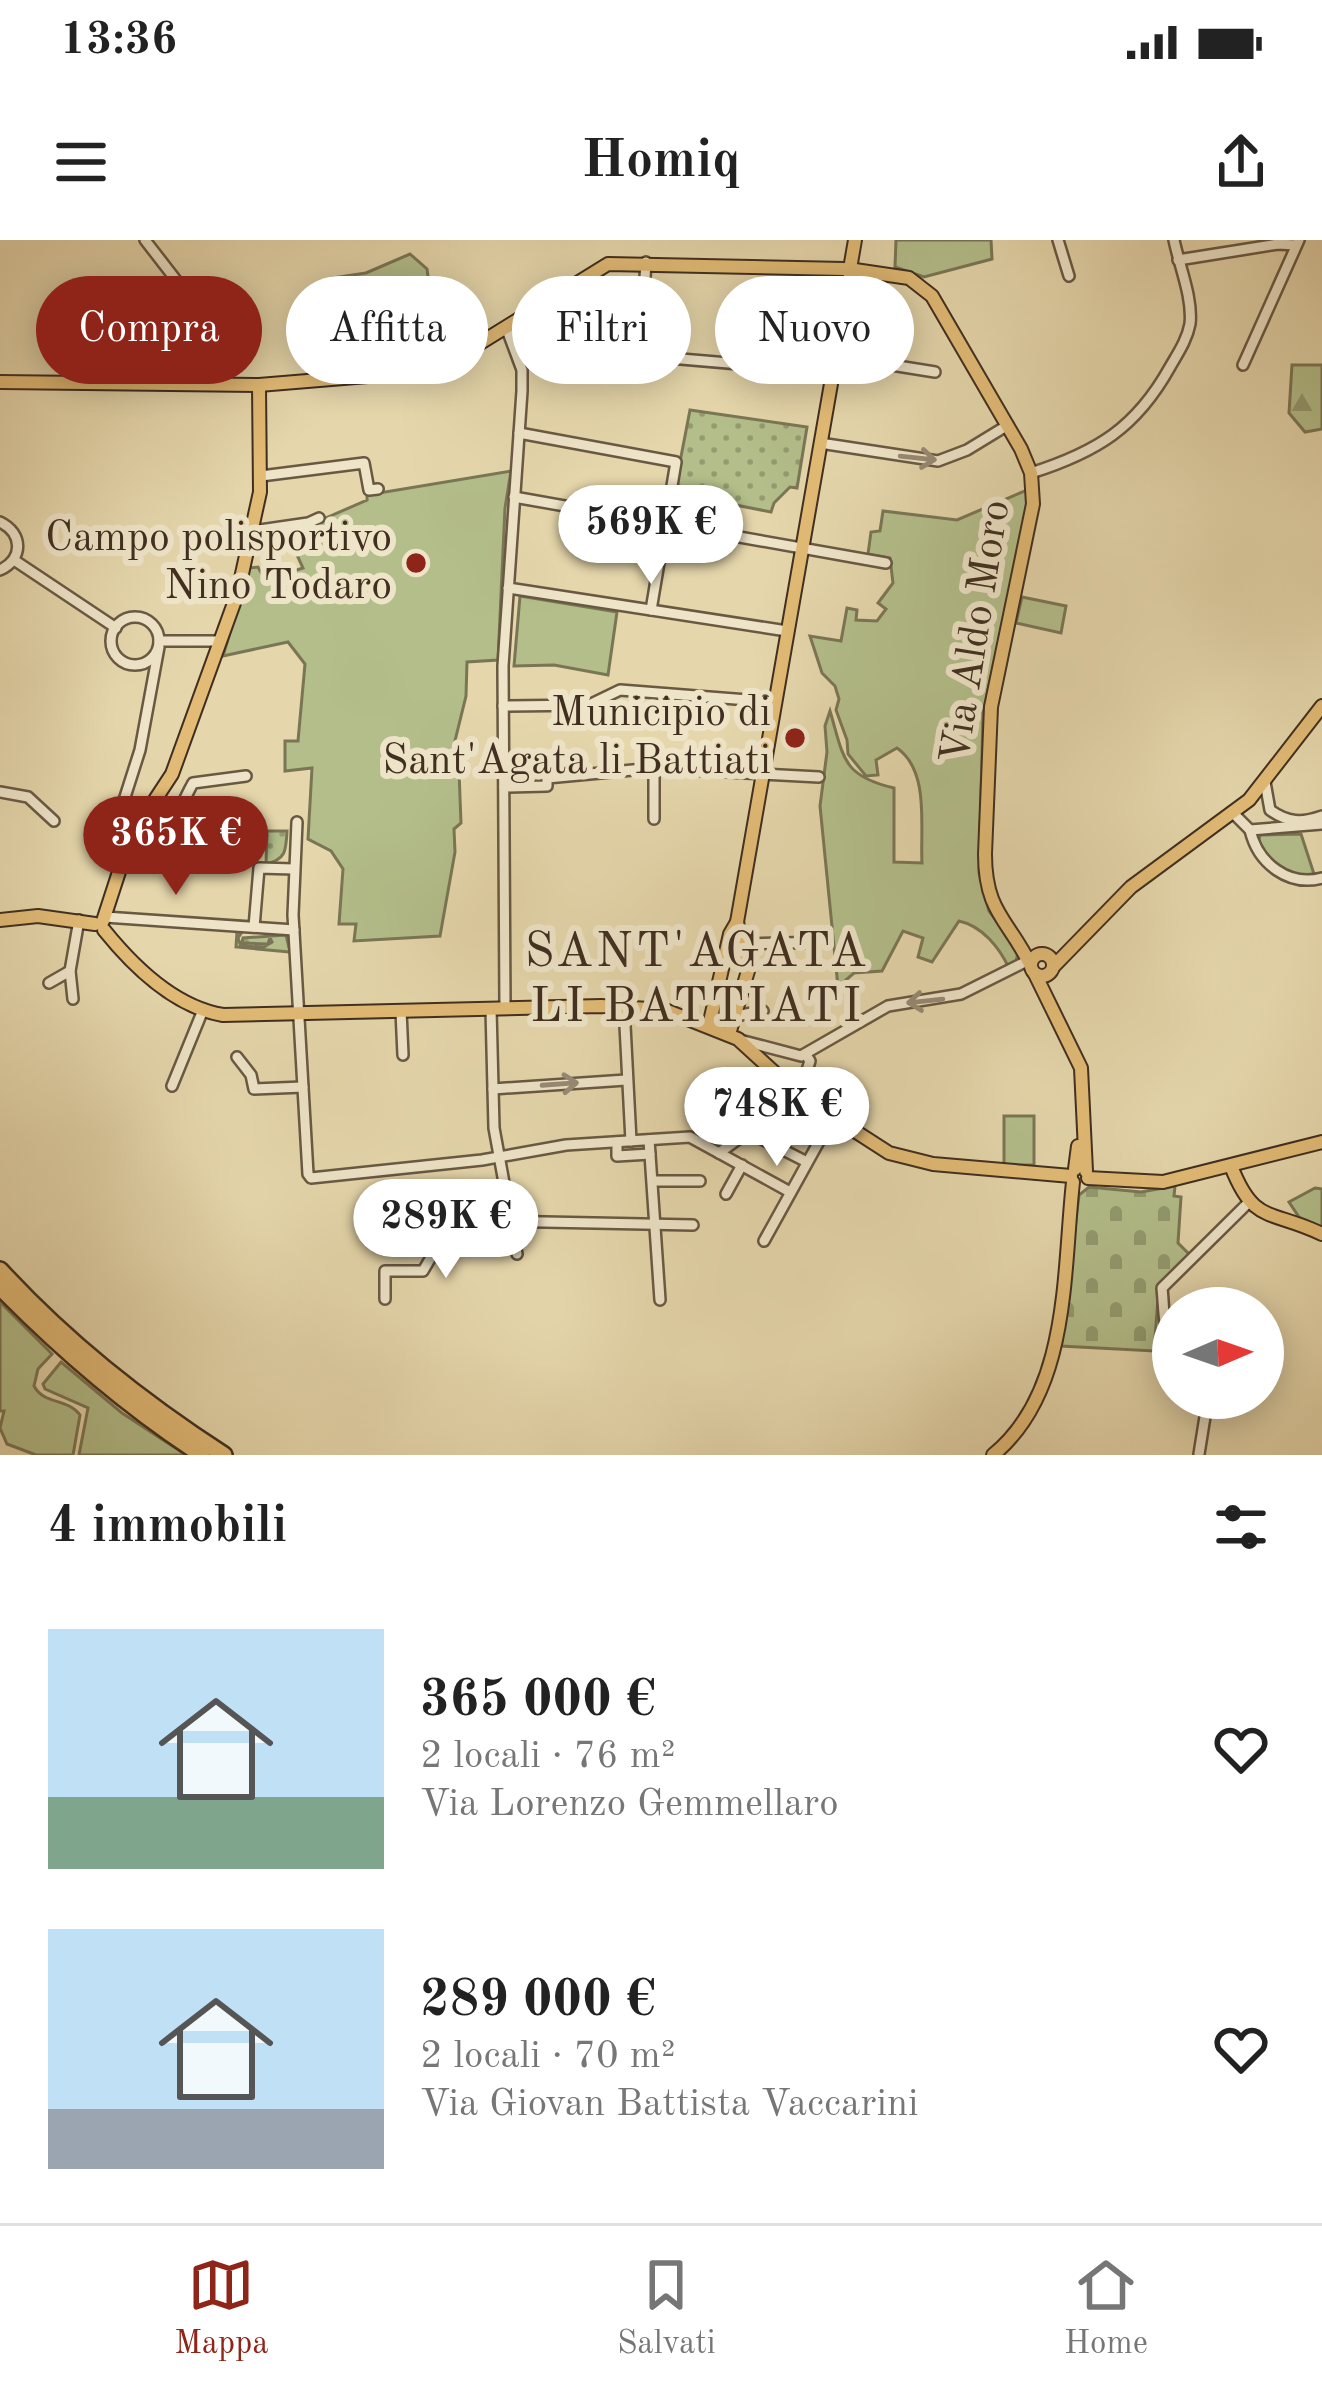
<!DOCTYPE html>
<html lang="it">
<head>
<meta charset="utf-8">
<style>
	:root { --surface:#fff; --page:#f6f6f6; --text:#222; --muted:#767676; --line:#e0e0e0; --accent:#8f2418 }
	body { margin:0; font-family:"Old Standard TT",serif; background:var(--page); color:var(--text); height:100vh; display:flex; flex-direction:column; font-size:45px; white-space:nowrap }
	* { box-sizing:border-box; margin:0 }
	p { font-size:39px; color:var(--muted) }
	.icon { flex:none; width:66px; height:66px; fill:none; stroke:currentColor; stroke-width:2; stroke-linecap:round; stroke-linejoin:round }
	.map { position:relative; height:1215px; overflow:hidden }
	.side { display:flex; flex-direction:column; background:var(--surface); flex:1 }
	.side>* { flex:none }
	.guide { position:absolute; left:36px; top:36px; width:1251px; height:108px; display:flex; gap:24px }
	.needle { width:78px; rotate:88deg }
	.fabs { position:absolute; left:1152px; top:1047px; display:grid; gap:24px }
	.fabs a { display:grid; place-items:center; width:132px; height:132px; border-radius:50%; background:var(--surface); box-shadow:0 6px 30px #0003; font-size:60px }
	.price { position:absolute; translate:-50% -102px; padding:0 27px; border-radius:42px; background:#fff; color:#222; font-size:39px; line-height:78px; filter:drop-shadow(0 3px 6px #0008) }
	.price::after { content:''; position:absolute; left:50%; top:72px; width:36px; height:27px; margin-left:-18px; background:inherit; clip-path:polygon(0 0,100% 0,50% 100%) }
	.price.current { background:var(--accent); color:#fff }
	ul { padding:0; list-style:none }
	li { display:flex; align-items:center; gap:36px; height:300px; padding:0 48px }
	li span { display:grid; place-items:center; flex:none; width:336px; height:240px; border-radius:0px; color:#555 }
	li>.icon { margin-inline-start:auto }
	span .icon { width:144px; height:144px; fill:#fffc; stroke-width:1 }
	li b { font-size:51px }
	h2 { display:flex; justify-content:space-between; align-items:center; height:144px; padding:0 48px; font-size:51px }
	.chip { padding:0 42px; border-radius:54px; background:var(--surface); box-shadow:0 6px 30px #0003; font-size:42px; line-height:108px }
	.chip.current { background:var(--accent); color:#fff }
	.status { display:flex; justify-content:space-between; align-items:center; height:84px; padding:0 60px; background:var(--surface); direction:ltr }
	.status svg { height:33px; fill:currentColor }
	header { display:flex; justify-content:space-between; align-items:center; height:156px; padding:0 48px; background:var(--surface); font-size:54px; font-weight:800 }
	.menu { display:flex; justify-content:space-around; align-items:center; height:168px; border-top:3px solid var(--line); background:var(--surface); font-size:33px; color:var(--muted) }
	.menu a { display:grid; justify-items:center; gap:6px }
	.menu .current { color:var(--accent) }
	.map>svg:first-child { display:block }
	.grass { fill:#b3be8a; stroke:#7a7655; stroke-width:3 }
	.forest { fill:url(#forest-firs); stroke:#7a7655; stroke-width:3 }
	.cemetery { fill:url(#cemetery-stones); stroke:#7a7655; stroke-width:3 }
	.park { fill:url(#park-dots); stroke:#7a7655; stroke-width:3 }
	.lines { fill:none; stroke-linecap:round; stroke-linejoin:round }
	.minor-casing { stroke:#695943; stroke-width:14 }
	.major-casing { stroke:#402f20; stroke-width:16 }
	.highway-casing { stroke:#402f20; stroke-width:20 }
	.minor { stroke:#eee4c8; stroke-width:9 }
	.major { stroke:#e2bb76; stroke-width:12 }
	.highway { stroke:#e2bb76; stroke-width:15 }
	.oneway { stroke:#978a74 }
	.poi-dot { fill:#8f2418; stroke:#eee4c8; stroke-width:4.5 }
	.labels { text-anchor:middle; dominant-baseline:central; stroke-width:12; stroke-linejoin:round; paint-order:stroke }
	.poi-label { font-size:42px; fill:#402f20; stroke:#eee4c8; text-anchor:end }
	.street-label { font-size:42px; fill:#402f20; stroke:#eee4c8 }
	.quarter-label { font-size:48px; letter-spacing:3px; fill:#402f20; stroke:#eee4c8 }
</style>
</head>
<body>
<div class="status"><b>13:36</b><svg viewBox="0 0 49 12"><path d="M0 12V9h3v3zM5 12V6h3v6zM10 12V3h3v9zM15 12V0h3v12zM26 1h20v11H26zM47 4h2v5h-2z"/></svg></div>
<header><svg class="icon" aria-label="menu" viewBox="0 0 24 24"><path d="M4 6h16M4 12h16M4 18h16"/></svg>Homiq<svg class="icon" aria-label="share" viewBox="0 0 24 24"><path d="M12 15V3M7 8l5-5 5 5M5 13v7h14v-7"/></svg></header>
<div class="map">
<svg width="1322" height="1215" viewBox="0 0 1322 1215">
	<defs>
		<pattern id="forest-firs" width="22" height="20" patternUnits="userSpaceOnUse" patternTransform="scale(3)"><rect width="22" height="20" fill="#b3be8a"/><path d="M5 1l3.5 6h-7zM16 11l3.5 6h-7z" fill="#939b70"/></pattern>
		<pattern id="cemetery-stones" width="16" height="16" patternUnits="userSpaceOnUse" patternTransform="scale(3)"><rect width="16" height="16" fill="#b3be8a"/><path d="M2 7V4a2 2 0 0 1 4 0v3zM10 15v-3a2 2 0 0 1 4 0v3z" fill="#939b70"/></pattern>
		<pattern id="park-dots" width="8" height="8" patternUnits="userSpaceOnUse" patternTransform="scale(3)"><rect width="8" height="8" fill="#b3be8a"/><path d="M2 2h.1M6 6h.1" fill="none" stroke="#939b70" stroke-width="1.8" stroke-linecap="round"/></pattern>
	</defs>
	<rect width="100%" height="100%" fill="#e5d6ab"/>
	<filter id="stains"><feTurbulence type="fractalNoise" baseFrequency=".00167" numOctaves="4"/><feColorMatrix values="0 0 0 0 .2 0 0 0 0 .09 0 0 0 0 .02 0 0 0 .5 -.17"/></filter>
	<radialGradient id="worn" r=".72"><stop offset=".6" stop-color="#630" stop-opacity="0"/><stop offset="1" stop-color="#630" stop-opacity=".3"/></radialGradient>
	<g class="grass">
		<polygon points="896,0 991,0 992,19 924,37 895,27"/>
		<polygon points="410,14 427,29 439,121 423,125 321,133 332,38 366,33"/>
		<polygon points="511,231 505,268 498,420 467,422 466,456 451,517 459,531 461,583 454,589 455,612 440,696 354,701 356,684 339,684 343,629 331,611 308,599 312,528 285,531 285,501 298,501 305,424 288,402 223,416 249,328 258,327 265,340 303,328 286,291 319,287 319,281 367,260 367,255"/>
		<path d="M1027 250 1026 274 983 473 979 633 989 671 1018 710 1016 724 1009 728C999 707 982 686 959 681L932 722 918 717 923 698 903 691 882 731 854 733 838 747 820 566 827 512 825 486 830 471C844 518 842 536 894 548V622L922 623C920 587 930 531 897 508L876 520 878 535 866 536 848 514 847 500 836 470 839 459 835 446 822 433 810 396 841 401 847 368 857 370 856 380 877 381 886 369 878 363 893 343 890 318 868 314 871 292 880 291 883 271 957 280Z"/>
		<polygon points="520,356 617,372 608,435 554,425 514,426"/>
		<polygon points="1022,357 1066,366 1061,393 1016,383"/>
		<polygon points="1301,594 1315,637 1285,635 1258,605 1260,595"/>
		<rect x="1004" y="876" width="30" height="49"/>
		<polygon points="1315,948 1322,949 1322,988 1299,977 1289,962"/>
		<path d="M0 1062 52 1114 38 1129 34 1146C44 1165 68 1158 80 1175L73 1215H36L7 1204 0 1188 4 1171H0Z"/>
		<polygon points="61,1122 122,1173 186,1215 79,1215 88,1168 45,1149 43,1144"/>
	</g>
	<polygon class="forest" points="1292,125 1322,125 1322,189 1305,192 1289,173"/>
	<polygon class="cemetery" points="1175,946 1174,956 1181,957 1178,1003 1190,1015 1159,1046 1154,1111 1061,1106 1079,955 1089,947 1141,952"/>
	<g class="park">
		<polygon points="690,170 807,187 797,248 790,247 774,263 771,272 674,253"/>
		<path d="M267 591H287C286 611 286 619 266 624Z"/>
		<polygon points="237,692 242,692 238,698 241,706 264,707 272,702 270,698 268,704 242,703 243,698 286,695 290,712 236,707"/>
	</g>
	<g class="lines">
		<g class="minor-casing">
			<g id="minor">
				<polyline points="145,0 176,40 186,143"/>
				<polyline points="1058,0 1069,36"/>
				<polyline points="1178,20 1278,4 1296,5"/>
				<path d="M565 49C584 79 599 102 634 115L833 132"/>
				<polyline points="640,116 646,22"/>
				<polyline points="835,116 935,132"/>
				<polyline points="1243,125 1299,0"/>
				<polyline points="519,193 676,222 651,370"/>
				<polyline points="820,203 938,221 967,210 1008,185"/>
				<path d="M1031 233C1097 212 1136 188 1170 127 1178 113 1187 100 1190 84 1193 58 1179 25 1174 0"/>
				<polyline points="261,236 364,223 369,250 378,249"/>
				<polyline points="514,257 886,323"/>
				<path d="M0 282C23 293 24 319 0 330"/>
				<polyline points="253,291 308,283 319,278"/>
				<polyline points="14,320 116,388"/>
				<polyline points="508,348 787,391"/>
				<circle cx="135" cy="401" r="24"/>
				<polyline points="159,401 221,401"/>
				<polyline points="503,466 589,465 620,450 775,462"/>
				<polyline points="503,529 547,528 547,546 504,547"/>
				<polyline points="547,538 654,528 819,537"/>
				<path d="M1265 542 1270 570C1288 583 1302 583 1322 576"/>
				<polyline points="0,552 28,557 54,581"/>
				<polyline points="1234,574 1250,590 1322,584"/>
				<polyline points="654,579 654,528"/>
				<polyline points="297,582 293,675 308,934 311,938 482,920 566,905 690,897 790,952"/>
				<path d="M1250 590C1258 624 1289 647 1322 638"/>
				<polyline points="130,598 118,579 140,510 159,407"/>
				<path d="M122 624C175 606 168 588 193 543L246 536"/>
				<polyline points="105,677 294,690"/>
				<polyline points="254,687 259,628 294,629"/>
				<polyline points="742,704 827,702"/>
				<polyline points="49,743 70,731"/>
				<polyline points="73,759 70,731 79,680"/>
				<polyline points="624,766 631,901"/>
				<polyline points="505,768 503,426 522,151 522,130 506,87"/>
				<polyline points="491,769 494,888 517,1014"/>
				<polyline points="401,771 403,815"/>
				<polyline points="735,776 763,771"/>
				<polyline points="740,800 801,816 888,766 961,754 1033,718"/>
				<polyline points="237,817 251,835 254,849 303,847"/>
				<polyline points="172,846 203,770"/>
				<polyline points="493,849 626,840"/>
				<polyline points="799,855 810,821 806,815"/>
				<polyline points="649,900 660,1060"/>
				<polyline points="617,902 617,916 650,914"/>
				<polyline points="719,913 748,892 807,922"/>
				<polyline points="653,941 700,941"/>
				<polyline points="726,954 742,925"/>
				<polyline points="448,980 693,985"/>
				<polyline points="764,1001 832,878"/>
				<polyline points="385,1059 385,1031 423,1031 452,981"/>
				<path d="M1173 1106C1163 1092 1164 1066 1162 1048L1248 963"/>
				<polyline points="1199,1214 1208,1158"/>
			</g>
		</g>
		<g class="major-casing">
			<g id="major">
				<polyline points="851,23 855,0"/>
				<path d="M855 30 909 38 932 56 1021 209 1031 233 1033 264 991 467 985 614C985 672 1008 679 1031 726"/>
				<polyline points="0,142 259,145 416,132 456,118 608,24 844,29"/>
				<polyline points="0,680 38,676 95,684"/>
				<polyline points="103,681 130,598 172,534 238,352 260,252 259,145"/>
				<path d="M104 690C133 726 175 767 223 775L601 766 665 770 738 799 799 855 889 913 933 924 1071 936"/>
				<circle cx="1042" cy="725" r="11"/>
				<polyline points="1053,727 1131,647 1249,560 1322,466"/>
				<polyline points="1035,734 1081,828 1086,931"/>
				<polyline points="709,786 730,694 737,682 850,35"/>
				<polyline points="729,794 748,731 737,682"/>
				<path d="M1231 926C1254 985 1270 969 1322 994"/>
				<polyline points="1075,929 1078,906"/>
				<polyline points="1088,938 1163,942 1322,902"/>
				<path d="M993 1215C1070 1152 1063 1033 1073 942"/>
			</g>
		</g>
		<g class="highway-casing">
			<g id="highway">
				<path d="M0 1030C66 1102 142 1162 224 1215"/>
				<path d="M0 1047C62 1110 128 1167 202 1215"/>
			</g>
		</g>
		<use href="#minor" class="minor"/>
		<use href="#major" class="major"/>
		<use href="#highway" class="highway"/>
	</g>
	<defs><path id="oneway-shaft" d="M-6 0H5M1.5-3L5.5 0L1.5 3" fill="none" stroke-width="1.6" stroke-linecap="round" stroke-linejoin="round" transform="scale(3)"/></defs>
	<g class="oneway">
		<use href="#oneway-shaft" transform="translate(918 218) rotate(6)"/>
		<use href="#oneway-shaft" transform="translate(925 761) rotate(174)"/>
		<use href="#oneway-shaft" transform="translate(560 844) rotate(-4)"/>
	</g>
	<g class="poi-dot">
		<circle cx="416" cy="323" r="12"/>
		<circle cx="795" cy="498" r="12"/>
	</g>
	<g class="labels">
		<g class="poi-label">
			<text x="392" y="299">Campo polisportivo<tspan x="392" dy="48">Nino Todaro</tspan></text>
			<text x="771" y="474">Municipio di<tspan x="771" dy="48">Sant'Agata li Battiati</tspan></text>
		</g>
		<g class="street-label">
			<text transform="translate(977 392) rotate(-81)">Via Aldo Moro</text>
		</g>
		<g class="quarter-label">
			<text x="697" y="713">SANT'AGATA<tspan x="697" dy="55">LI BATTIATI</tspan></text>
		</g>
	</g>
	<rect width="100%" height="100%" filter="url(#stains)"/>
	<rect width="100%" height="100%" fill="url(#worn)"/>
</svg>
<div class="fabs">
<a><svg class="needle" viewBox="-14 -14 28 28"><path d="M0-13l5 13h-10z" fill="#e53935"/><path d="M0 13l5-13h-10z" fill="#767676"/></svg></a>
</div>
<b class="price" style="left:651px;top:347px">569K €</b>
<b class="price current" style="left:176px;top:658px">365K €</b>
<b class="price" style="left:777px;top:929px">748K €</b>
<b class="price" style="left:446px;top:1041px">289K €</b>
<div class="guide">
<a class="chip current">Compra</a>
<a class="chip">Affitta</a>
<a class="chip">Filtri</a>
<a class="chip">Nuovo</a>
</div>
</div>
<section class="side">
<h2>4 immobili<svg class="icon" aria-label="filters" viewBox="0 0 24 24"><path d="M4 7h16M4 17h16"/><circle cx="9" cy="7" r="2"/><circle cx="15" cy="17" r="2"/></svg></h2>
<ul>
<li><span style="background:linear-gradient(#bfe0f5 70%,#7fa58c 0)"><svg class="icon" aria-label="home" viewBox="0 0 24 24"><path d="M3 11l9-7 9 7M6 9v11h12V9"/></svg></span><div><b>365 000 €</b><p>2 locali · 76 m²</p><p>Via Lorenzo Gemmellaro</p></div><svg class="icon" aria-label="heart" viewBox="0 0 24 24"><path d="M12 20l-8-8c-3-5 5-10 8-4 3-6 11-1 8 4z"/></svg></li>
<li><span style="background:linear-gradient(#bfe0f5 75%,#9aa5b1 0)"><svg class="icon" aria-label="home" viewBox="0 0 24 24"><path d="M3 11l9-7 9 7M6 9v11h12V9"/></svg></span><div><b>289 000 €</b><p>2 locali · 70 m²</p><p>Via Giovan Battista Vaccarini</p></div><svg class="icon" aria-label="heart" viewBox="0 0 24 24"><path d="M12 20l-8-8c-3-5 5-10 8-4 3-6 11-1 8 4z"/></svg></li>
</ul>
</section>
<nav class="menu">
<a class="current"><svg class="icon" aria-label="map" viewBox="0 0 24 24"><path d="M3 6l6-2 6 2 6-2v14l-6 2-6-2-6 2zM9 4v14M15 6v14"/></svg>Mappa</a>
<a><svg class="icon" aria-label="saved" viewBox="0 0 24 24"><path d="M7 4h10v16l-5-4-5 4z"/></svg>Salvati</a>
<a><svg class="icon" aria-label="home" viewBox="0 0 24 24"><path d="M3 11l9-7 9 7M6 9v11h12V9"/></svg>Home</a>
</nav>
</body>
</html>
